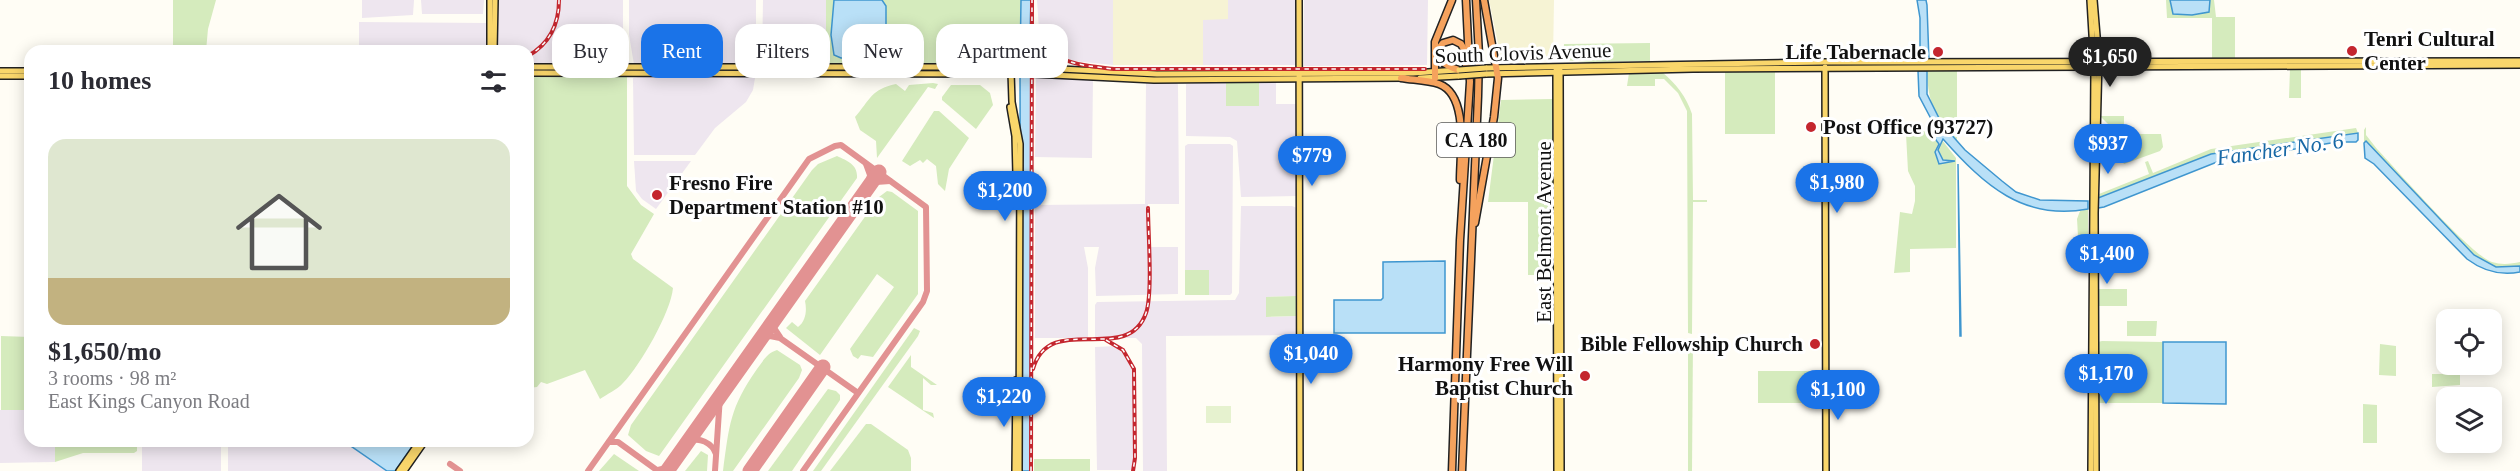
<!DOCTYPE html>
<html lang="en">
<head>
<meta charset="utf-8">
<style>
	:root { --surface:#fff; --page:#f2f2f3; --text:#2b2b33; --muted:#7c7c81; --line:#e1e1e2; --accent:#1a73e8 }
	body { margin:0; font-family:Georgia,serif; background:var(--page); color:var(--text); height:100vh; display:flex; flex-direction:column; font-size:22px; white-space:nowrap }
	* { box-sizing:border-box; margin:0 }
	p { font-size:20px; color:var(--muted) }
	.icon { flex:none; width:33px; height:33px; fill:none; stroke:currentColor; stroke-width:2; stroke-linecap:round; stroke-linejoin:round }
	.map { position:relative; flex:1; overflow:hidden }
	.panel { position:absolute; left:24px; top:45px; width:510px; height:402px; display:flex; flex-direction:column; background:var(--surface); border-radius:18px; box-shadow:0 3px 15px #0003 }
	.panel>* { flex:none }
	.guide { position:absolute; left:552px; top:24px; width:570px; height:54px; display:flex; gap:12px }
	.buttons { position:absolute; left:2436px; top:309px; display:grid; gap:12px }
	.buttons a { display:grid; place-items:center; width:66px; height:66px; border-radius:12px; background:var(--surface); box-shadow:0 3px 15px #0003; font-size:30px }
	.price { position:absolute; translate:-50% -51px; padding:0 14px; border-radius:21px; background:var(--accent); color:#fff; font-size:20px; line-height:39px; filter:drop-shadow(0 2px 3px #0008) }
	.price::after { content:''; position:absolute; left:50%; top:36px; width:18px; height:14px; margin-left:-9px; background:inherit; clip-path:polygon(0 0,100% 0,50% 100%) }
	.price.current { background:#222; color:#fff }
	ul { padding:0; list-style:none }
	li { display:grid; align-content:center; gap:12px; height:318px; padding:0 24px }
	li+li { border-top:2px solid var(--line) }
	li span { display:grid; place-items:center; height:186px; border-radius:18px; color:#555 }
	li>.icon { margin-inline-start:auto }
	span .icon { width:108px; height:108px; fill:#fffc; stroke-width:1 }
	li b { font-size:26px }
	h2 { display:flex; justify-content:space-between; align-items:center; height:72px; padding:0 24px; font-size:26px }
	.tag { padding:0 21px; border-radius:18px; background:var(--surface); box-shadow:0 3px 15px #0003; font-size:21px; line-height:54px }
	.tag.current { background:var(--accent); color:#fff }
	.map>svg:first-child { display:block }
	.industrial { fill:#eee6ef }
	.farmland { fill:#f6f3d4 }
	.green { fill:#d5ebbd }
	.pitch { fill:#e6f2cf }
	.water { fill:#b9e0f7; stroke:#3f96cf; stroke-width:1.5 }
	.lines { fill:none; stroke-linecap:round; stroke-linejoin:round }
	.taxiway { stroke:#e29292; stroke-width:6 }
	.runway { stroke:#e29292; stroke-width:15 }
	.major-casing { stroke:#222; stroke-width:8 }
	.highway-casing { stroke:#222; stroke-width:9 }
	.major { stroke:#f9d66b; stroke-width:5 }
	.highway { stroke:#f5a25d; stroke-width:6 }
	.rail-casing { stroke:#c4262e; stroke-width:4 }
	.rail { stroke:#fff; stroke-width:1.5; stroke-dasharray:4.5; stroke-linecap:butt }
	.major-bridge-casing { stroke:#222; stroke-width:8; stroke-linecap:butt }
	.major-bridge { stroke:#f9d66b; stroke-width:5 }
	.poi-dot { fill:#c4262e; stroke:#fff; stroke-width:2 }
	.labels { text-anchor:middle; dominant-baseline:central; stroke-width:6; stroke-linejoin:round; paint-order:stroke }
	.shield { fill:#fff; stroke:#585858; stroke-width:1.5 }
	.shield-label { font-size:20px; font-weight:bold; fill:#111 }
	.poi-label { font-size:21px; font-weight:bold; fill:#111; stroke:#fff; text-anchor:start }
	.street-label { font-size:21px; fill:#111; stroke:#fff }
	.water-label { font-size:22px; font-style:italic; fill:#1768a6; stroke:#fff }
</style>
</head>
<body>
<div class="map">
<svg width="2520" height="471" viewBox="0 0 2520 471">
	<rect width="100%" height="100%" fill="#fffdf5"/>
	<g class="industrial">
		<polygon points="362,0 414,0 413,15 362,18"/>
		<polygon points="421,0 484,0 483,14 422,14"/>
		<polygon points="498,0 623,0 623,37 629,65 528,64 528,51 498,51"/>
		<polygon points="629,0 756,0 756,64 634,64 629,35"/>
		<polygon points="763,0 826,0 826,64 762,63"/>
		<polygon points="1037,0 1113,0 1113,65 1073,61 1053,52 1046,44 1039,30"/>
		<polygon points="1228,0 1296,0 1296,65 1203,65 1203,19 1227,19"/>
		<polygon points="1304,0 1428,0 1427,65 1304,66"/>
		<polygon points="359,22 487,23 486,51 359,51"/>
		<polygon points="648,75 734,75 755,78 753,90 746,102 715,128 695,155 634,155 633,78"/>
		<polygon points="1036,76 1093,79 1092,158 1035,157"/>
		<polygon points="1276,81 1276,104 1296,104 1297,196 1241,197 1237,141 1230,137 1186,136 1186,84 1226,82 1258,106 1259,82"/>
		<polygon points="1146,82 1177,82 1178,85 1179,204 1148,204 1148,247 1178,247 1178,294 1096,296 1095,268 1099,247 1084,247 1088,268 1088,338 1035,338 1035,205 1145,204"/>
		<polygon points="1188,144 1230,144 1233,146 1232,293 1230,295 1209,295 1209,270 1185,270 1185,146"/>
		<polygon points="634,161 691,161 656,209 642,199 636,191"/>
		<polygon points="1241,206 1292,206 1297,208 1296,296 1266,297 1267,317 1296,316 1296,335 1166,336 1167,471 1143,471 1142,344 1136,338 1095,338 1095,305 1097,302 1235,300 1239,293"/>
		<polygon points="1117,346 1128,356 1133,371 1133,470 1097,470 1095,347"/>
		<polygon points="0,410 30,410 30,441 55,441 55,462 0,463"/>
		<rect x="142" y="441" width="79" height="30"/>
		<polygon points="228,441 348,441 348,444 387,471 228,471"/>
	</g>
	<g class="farmland">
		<polygon points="1113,0 1228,0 1228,19 1203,20 1203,65 1113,65"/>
		<polygon points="1489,0 1554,0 1553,60 1504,62 1501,58"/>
	</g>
	<g class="green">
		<polygon points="173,0 216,0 208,29 206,51 173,51"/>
		<polygon points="826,0 1021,0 1020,64 826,64"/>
		<polygon points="2166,0 2214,0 2216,17 2235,17 2235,60 2212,59 2212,18 2167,18"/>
		<polygon points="1650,43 1650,61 1591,62 1563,60 1564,44"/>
		<polygon points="2290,69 2301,69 2301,98 2289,98"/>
		<rect x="1725" y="71" width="50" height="63"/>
		<path d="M1927 71H1957V141C1935 117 1928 104 1927 71Z"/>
		<path d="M1662 72C1677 85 1686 96 1692 114L1693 200H1707V202H1693L1692 334 1688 333 1687 111 1678 93 1664 79H1655V86H1627L1629 73Z"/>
		<path d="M528 75 627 77V186L641 205 654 214 631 254 633 259 673 288C671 312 640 366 623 383 617 390 607 394 600 399L585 370 547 384 541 382 537 387 528 388V96L530 77Z"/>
		<rect x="1226" y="82" width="33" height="24"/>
		<path d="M933 83 938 84 935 89 928 87 877 158 876 141 860 130 855 117C870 100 871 89 896 84L905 91 909 85Z"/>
		<polygon points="951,85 980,85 990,93 993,105 976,129 942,100 942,97"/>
		<polygon points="1553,99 1553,197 1544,199 1544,205 1553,206 1553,275 1528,275 1528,202 1488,202 1501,100"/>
		<polygon points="934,111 939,111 969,138 949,169 945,191 938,184 936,166 927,159 923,163 920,160 910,166 902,161"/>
		<polygon points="2100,116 2124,116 2124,129 2117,133"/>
		<polygon points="1914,127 1933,135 1935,131 1956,158 1956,248 1910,249 1910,272 1894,273 1900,212 1912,214 1915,201 1915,186 1908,171 1906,134"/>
		<path d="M2366 127V135L2377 149C2397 170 2472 256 2492 262 2501 265 2511 264 2520 262V266L2496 267 2474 255 2367 142 2364 143V130Z"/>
		<polygon points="2356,128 2358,133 2211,154 2098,198 2099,194 2149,174 2145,162 2148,161 2153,173 2211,149"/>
		<path d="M2123 134H2161L2163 147 2160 151 2124 164C2118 158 2118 141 2123 134Z"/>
		<path d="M837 156C848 161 858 165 857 178L659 456 646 451 628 435 631 425 812 170 818 164Z"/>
		<path d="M887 191 892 192 918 211V294L873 357 861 355 858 359 853 356 850 349 894 287 877 274 820 355 786 328 792 322 798 327C806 321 807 310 805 301L879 197Z"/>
		<polygon points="2088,209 2088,236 2078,236 2077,219 2080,211"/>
		<rect x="1185" y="270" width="24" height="25"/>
		<rect x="2098" y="289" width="29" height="17"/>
		<polygon points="1296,296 1296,316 1266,317 1266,297"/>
		<polygon points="2127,321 2157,321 2156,336 2127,336"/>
		<polygon points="914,328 920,331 918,336 821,471 813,471"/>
		<polygon points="1,336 30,337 30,410 1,410"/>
		<polygon points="1688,339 1693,339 1692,471 1688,471"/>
		<polygon points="2102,341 2163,342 2163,403 2098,403 2098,342"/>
		<polygon points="2380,344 2396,346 2396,376 2379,375"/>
		<path d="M777 350 800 365 802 370 799 378 733 471H723C729 426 730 407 757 369 763 361 767 353 777 350Z"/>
		<polygon points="911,355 911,367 937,385 931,385 923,378 923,410 933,413 934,418 888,387"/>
		<polygon points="2447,365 2460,365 2460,385 2432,387 2432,374 2446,374"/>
		<rect x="1758" y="371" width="64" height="32"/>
		<polygon points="828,389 836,391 840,395 840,400 792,471 768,471"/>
		<polygon points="2363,404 2377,405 2377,443 2363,443"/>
		<polygon points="866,424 871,424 908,450 911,458 911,471 830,471"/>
		<polygon points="55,441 137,441 137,451 134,453 83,453 55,462"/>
		<polygon points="701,451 708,455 707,471 685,471"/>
		<polygon points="614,454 639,471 599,471"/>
		<rect x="1034" y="459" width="56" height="12"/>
	</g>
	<rect class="pitch" x="1206" y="406" width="25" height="17"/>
	<g class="water">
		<polygon points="834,0 882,0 886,6 886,51 881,58 841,58 834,55 831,35"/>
		<polygon points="1021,0 1031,0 1029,64 1020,64"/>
		<polygon points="1917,0 1926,0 1927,5 1929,61 1920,60 1920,18"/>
		<polygon points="2170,0 2210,0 2209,12 2192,15 2173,14"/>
		<path d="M1918 71H1927V94L1942 124 1965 150 2002 181 2016 192 2040 200 2088 201V209C2023 221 1984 185 1943 139L1938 150 1943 160 1955 161 1939 164 1935 152 1939 144 1933 136 1939 134 1919 96Z"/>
		<polygon points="1020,76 1031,76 1030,471 1021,471"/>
		<polygon points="2358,133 2358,140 2356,142 2337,142 2217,162 2104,207 2098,208 2098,198 2211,154"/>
		<path d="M2366 141 2474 255 2496 267 2520 266V272C2500 276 2483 271 2467 259L2374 164 2365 158 2364 143Z"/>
		<polygon points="1958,164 1961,336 1960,336"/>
		<polygon points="1445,261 1445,333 1334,333 1334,300 1381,300 1383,298 1383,262"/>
		<polygon points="2163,342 2226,342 2226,404 2163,403"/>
		<polygon points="348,441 416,441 395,471 387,471 348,444"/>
	</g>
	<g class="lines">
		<g class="taxiway">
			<polyline points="866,164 870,175 868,186"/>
			<polyline points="865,191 876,182 890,181"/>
			<polyline points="773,321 774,328 780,337"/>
			<polyline points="761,338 770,336 780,338 858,393"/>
			<polyline points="609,442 618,442 658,471"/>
			<path d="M688 442C699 436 712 443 716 454"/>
			<polyline points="450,464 460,471"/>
			<polyline points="658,470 670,467"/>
			<polyline points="588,471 809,159 835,146 841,145 926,207 927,291 923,302 803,471"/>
			<polyline points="715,471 720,396"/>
		</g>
		<g class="runway">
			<polyline points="667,471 879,172"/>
			<polyline points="750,471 823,367"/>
		</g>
		<g class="major-casing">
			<g id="major">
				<polyline points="1299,0 1300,471"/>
				<polyline points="2090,0 2094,68 2091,471"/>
				<polyline points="2094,0 2099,60 2095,213 2096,471"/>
				<polyline points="490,51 490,0"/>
				<polyline points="494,51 495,0"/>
				<polyline points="528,67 1022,67 1157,74 1413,73 1458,70"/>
				<polyline points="1825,67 1826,471"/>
				<polyline points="1486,68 1825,62 2520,61"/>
				<polyline points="1556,70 1557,471"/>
				<polyline points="1560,70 1561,471"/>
				<polyline points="0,71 30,71"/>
				<polyline points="1011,72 1012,102 1020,144 1019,471"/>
				<polyline points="528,73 1032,74 1154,80 1405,78"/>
				<polyline points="1486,74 1693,69 2520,65"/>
				<polyline points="0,76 30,76"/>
				<polyline points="1420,78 1459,76"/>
				<polyline points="1010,107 1015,136 1016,175"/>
				<polyline points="399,471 420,441"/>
				<polyline points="404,471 425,441"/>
				<polyline points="1015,471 1016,380"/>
			</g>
		</g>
		<g class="highway-casing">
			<g id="highway">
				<path d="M1459 70C1445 66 1430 58 1443 43L1453 40 1461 44 1465 51 1466 65"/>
				<path d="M1401 78C1413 80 1427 80 1439 84 1469 95 1460 153 1460 180"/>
				<polyline points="1435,78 1435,42 1452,0"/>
				<polyline points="1475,223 1494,117 1498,78 1484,0"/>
				<polyline points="1452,471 1460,240 1470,82 1466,0"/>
				<polyline points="1462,471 1478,96 1479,55 1476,0"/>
			</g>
		</g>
		<use href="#major" class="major"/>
		<use href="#highway" class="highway"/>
		<g class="rail-casing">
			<g id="rail">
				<path d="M1034 26C1046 64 1080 65 1114 69H1425"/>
				<path d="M528 56C549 44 559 24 559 0"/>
				<polyline points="1106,340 1123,350 1134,369 1135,458 1133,471"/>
				<path d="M1033 369C1050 310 1127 367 1146 313 1153 293 1148 232 1148 208"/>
				<polyline points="1031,471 1032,0"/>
			</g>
		</g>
		<use href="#rail" class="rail"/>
		<g class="major-bridge-casing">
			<g id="major-bridge">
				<polyline points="1459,70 1486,68"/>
				<polyline points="1459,76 1486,74"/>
			</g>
		</g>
		<use href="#major-bridge" class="major-bridge"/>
	</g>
	<g class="poi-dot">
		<circle cx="2352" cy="51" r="6"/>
		<circle cx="1938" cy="52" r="6"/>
		<circle cx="1811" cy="127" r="6"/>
		<circle cx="657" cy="195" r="6"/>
		<circle cx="1815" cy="344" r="6"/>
		<circle cx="1585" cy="376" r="6"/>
	</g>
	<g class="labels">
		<rect class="shield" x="1437" y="123" width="78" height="34" rx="4.5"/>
		<g class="shield-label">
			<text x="1476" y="140">CA 180</text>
		</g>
		<g class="poi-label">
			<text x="2364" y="39">Tenri Cultural<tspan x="2364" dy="24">Center</tspan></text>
			<text x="1926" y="52" text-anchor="end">Life Tabernacle</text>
			<text x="1823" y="127">Post Office (93727)</text>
			<text x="669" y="183">Fresno Fire<tspan x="669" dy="24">Department Station #10</tspan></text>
			<text x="1803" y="344" text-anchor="end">Bible Fellowship Church</text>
			<text x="1573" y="364" text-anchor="end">Harmony Free Will<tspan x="1573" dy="24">Baptist Church</tspan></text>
		</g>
		<g class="street-label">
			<text transform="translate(1523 53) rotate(-2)">South Clovis Avenue</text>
			<text transform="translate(1544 232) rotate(-90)">East Belmont Avenue</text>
		</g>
		<g class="water-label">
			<text transform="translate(2280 149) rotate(-8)">Fancher No. 6</text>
		</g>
	</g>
</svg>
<div class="buttons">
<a><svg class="icon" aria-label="locate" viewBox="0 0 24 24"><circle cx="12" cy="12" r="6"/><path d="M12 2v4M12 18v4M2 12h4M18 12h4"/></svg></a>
<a><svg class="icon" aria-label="layers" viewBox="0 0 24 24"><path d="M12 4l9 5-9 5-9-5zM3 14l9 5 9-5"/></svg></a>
</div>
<b class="price current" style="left:2110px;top:88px">$1,650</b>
<b class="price" style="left:2108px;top:175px">$937</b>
<b class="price" style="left:1312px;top:187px">$779</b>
<b class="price" style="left:1837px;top:214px">$1,980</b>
<b class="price" style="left:1005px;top:222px">$1,200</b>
<b class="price" style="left:2107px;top:285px">$1,400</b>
<b class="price" style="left:1311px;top:385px">$1,040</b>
<b class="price" style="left:2106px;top:405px">$1,170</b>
<b class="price" style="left:1838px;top:421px">$1,100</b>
<b class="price" style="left:1004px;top:428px">$1,220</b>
<div class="guide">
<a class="tag">Buy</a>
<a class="tag current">Rent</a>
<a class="tag">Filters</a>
<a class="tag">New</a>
<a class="tag">Apartment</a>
</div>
<section class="panel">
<h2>10 homes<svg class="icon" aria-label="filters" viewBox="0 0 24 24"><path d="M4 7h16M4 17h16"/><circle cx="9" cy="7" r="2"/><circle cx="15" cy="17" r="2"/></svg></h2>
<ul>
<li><span style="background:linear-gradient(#dfe7d0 75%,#c2b280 0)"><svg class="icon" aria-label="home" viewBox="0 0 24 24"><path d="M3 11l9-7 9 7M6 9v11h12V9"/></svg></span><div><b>$1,650/mo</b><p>3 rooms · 98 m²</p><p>East Kings Canyon Road</p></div></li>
</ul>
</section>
</div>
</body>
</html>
